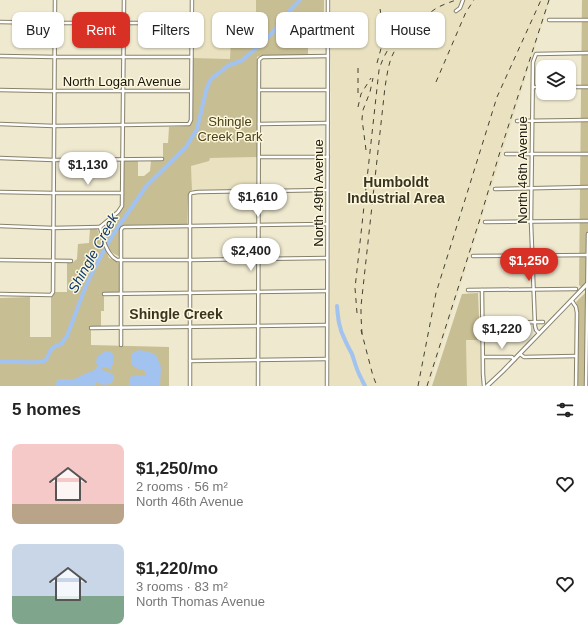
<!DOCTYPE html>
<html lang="en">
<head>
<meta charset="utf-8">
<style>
	:root { --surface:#fff; --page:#f6f6f6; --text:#222; --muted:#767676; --accent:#d93025 }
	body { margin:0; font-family:Helvetica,sans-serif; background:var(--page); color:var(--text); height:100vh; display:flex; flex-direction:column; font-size:15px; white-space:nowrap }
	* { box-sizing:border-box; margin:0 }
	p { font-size:13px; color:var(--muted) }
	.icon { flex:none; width:22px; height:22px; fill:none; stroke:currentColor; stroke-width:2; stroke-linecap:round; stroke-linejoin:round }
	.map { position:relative; height:386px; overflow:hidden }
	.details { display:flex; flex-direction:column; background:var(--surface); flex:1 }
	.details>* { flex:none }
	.banner { position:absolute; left:12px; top:12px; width:564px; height:36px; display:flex; gap:8px }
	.buttons { position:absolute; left:536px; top:60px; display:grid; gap:8px }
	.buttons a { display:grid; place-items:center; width:40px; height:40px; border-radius:8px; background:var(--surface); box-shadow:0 1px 3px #0004; font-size:20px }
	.price { position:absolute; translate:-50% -34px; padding:0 9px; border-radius:14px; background:#fff; color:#222; font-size:13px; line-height:26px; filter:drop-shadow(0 1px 2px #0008) }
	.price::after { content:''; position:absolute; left:50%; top:24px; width:12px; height:9px; margin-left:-6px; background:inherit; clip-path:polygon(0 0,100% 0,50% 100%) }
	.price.on { background:var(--accent); color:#fff }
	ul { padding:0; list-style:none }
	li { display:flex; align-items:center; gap:12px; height:100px; padding:0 12px }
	li span { display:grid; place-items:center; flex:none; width:112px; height:80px; border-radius:8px; color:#555 }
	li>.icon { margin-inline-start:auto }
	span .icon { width:48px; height:48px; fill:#fffc; stroke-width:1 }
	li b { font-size:17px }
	h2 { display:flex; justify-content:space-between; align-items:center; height:48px; padding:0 12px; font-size:17px }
	.chip { padding:0 14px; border-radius:8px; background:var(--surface); box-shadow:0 1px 3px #0004; font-size:14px; line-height:36px }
	.chip.on { background:var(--accent); color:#fff }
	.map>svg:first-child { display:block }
	.built { fill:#e9e1bf }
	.green { fill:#c8be93 }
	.water { fill:#a2c3f0 }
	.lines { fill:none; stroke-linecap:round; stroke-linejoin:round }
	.river { stroke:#a2c3f0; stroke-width:4 }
	.minor-casing { stroke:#87816a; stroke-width:4.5 }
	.major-casing { stroke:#87816a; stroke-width:5 }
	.minor { stroke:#fff; stroke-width:2.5 }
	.major { stroke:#fff; stroke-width:3 }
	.rail { stroke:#444134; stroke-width:1; stroke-dasharray:5 5; stroke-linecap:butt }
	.labels { text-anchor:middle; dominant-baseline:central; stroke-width:3; stroke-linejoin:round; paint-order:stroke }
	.street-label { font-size:13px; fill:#17150c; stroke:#fcf6dc }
	.park-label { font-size:13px; fill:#4a4016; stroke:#fcf6dc }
	.neighbourhood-label { font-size:14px; font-weight:bold; fill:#39341f; stroke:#fcf6dc }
	.water-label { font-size:14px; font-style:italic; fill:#0c386d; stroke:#fcf6dc }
</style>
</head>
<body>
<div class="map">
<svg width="588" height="386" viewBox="0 0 588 386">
	<rect width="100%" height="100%" fill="#efe9cf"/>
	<g class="built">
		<polygon points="195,0 256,0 256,24 246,40 231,59 194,58"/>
		<polygon points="331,0 550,0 429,386 330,386"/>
		<polygon points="257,157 257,188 256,189 192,190 191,166 210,158"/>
		<polygon points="466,340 480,340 481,386 467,386"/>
	</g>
	<g class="green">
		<path d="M256 0H324V21H308V55H262L257 57V157L210 158 209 161 191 166 192 190 190 191 188 194 187 224 124 225 120 227 119 256C107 253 105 238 102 227L118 215 122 210 124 162 125 161 138 160V176H144L150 171 151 161H160L163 159V143H168L169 127 187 126 191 125 192 121 193 58 230 59 231 40 246 39V24L256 23Z"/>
		<polygon points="582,0 588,0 588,386 578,386 578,309 576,302 586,292 579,285"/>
		<polygon points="90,229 97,229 109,258 115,261 118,262 119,264 119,291 118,293 104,293 104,311 101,311 101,326 91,326 91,345 169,347 169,386 0,386 0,298 30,297 30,337 51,337 51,297 55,292 67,292 67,263 72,263 77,259 78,244 89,243"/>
		<polygon points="478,293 480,340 466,340 467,386 432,386 462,294"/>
	</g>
	<g class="water">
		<polygon points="139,350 149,352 156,355 161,367 160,386 129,386 129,384 130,377 137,375 145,376 146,374 144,370 138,369 132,365 131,361 132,353"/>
		<path d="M105 351H110L113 354V363L111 369 103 367 102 369 103 370 114 375V380C109 386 103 386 96 382L94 386H77L76 384 73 386H56V383L58 379H74L89 372H92L97 367 98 365 96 363 97 357Z"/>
	</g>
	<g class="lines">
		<g class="river">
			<path d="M337 306C338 318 339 329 345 340 347 345 350 350 352 354 355 363 357 371 361 378"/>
			<path d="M0 362C9 361 39 364 44 361 48 359 48 354 51 350 53 347 57 345 61 344L67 336 85 288 96 265 112 236 147 185 186 147 197 129 206 91 208 85 211 79 229 65 241 61 252 52 272 33 290 10 300 0"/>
			<polyline points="362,380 365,386"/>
		</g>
		<g class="minor-casing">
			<g id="minor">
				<polyline points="456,11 460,8 463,0"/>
				<polyline points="549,20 588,20"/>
				<polyline points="0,22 55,23 192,23"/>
				<polyline points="310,23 328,23"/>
				<polyline points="0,56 55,57 191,57"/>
				<polyline points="533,87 543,87"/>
				<polyline points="569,87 588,87"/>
				<polyline points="0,90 50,91 191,91"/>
				<polyline points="259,90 328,90"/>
				<polyline points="517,121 588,120"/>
				<polyline points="0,124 54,126 189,124 191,120 192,0"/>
				<polyline points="259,124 328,123"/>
				<polyline points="506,154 588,154"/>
				<polyline points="259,157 328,157"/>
				<polyline points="0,158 54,160 162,159"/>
				<polyline points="495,189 588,187"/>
				<polyline points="0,192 53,193 122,193"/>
				<polyline points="485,222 588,221"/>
				<polyline points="0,226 53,228 100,227"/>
				<path d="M100 227C102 237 107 255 117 260H190L327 258"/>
				<polyline points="100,227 118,212 122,206 124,0"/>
				<polyline points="473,256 588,255"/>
				<polyline points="0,260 71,261"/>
				<polyline points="468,290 576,289"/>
				<polyline points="482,290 483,374 484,386"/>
				<polyline points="0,294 51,295 53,292 55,0"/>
				<polyline points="104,294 327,291"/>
				<polyline points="572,301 576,307 577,313 576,386"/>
				<polyline points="482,323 543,322"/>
				<polyline points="91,328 327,325"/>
				<polyline points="539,333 536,330 535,326 531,222 533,62 536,54 588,53"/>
				<polyline points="121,345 121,230 122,228 124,227 327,224"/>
				<polyline points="520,354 524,357 576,356"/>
				<polyline points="483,357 512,357 514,360"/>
				<polyline points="190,361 327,359"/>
				<polyline points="190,386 190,195 191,193 198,192 327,190"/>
				<polyline points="258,386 259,60 261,58 263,57 328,56"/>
				<polyline points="327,386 328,0"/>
				<polyline points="586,386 588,234"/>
			</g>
		</g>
		<g class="major-casing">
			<polyline id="major" points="487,386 503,371 588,283"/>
		</g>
		<use href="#minor" class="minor"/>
		<use href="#major" class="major"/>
		<g class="rail">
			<polyline points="377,63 382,45 382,20 380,9"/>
			<polyline points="358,68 358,98"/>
			<polyline points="436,82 466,12 474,0"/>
			<polyline points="358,107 361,94 371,78"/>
			<polyline points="366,150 362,119 363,110 370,92 373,78"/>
			<path d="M357 313 355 288 379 70C385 49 400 31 417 17"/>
			<polyline points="361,330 373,376 377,386"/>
			<path d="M362 334 361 316V306L385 87C387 76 388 64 393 54 399 41 419 20 431 12 438 6 448 3 456 0"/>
			<polyline points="418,386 436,293 497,97 541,0"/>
			<polyline points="427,386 479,222 499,155 549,0"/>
		</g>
	</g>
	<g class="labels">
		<g class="street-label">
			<text x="122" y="81">North Logan Avenue</text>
			<text transform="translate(522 170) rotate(-90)">North 46th Avenue</text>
			<text transform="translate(318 193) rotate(-90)">North 49th Avenue</text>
		</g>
		<g class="park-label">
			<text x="230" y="121">Shingle<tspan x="230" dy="15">Creek Park</tspan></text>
		</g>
		<g class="neighbourhood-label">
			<text x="396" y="182">Humboldt<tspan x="396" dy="16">Industrial Area</tspan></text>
			<text x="176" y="314">Shingle Creek</text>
		</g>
		<g class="water-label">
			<text transform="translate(93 253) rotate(-61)">Shingle Creek</text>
		</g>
	</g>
</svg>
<div class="buttons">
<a><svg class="icon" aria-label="layers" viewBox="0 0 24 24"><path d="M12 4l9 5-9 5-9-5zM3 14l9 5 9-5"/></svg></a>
</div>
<b class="price" style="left:88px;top:186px">$1,130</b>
<b class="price" style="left:258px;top:218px">$1,610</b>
<b class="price" style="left:251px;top:272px">$2,400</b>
<b class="price on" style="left:529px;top:282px">$1,250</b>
<b class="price" style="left:502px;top:350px">$1,220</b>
<div class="banner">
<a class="chip">Buy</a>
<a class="chip on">Rent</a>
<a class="chip">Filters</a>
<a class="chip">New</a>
<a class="chip">Apartment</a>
<a class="chip">House</a>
</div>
</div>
<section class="details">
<h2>5 homes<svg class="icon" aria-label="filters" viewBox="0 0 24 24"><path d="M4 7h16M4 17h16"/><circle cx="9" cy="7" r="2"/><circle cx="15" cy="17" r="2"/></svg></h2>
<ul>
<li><span style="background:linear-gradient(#f6c9c9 75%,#b9a48a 0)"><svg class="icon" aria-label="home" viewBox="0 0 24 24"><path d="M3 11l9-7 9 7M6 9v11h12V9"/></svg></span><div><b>$1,250/mo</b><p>2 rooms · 56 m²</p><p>North 46th Avenue</p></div><svg class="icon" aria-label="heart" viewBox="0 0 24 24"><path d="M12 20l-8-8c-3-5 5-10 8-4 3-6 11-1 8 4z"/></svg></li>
<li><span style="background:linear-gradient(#c9d6e8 65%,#7fa58c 0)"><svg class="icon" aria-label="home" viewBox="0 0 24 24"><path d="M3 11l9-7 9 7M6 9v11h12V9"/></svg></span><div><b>$1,220/mo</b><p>3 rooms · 83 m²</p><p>North Thomas Avenue</p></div><svg class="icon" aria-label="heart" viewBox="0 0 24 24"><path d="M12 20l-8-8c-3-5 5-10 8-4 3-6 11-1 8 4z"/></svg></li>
</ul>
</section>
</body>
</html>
